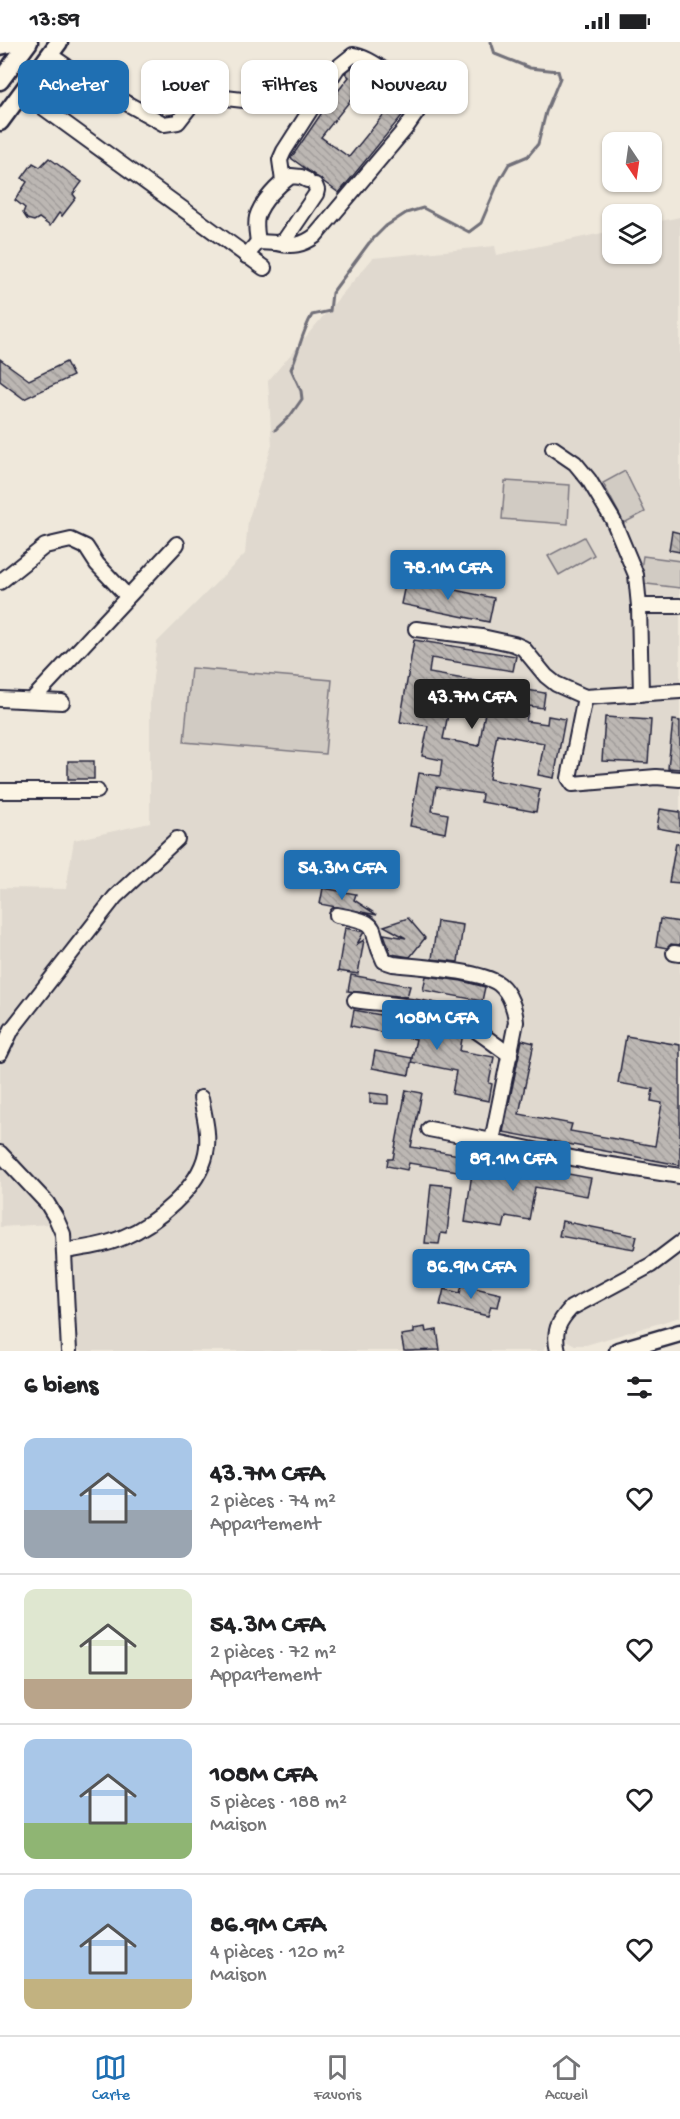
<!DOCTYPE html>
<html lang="fr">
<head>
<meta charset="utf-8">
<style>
	:root { --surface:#fff; --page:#f2f2f2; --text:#202124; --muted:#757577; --line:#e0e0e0; --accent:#1f6fb2 }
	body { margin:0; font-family:"Gochi Hand",sans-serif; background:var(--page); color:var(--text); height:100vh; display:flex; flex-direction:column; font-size:22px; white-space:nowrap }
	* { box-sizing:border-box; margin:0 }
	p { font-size:20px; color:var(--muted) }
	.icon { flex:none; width:33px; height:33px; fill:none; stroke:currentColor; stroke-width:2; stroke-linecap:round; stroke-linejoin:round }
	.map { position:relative; height:1309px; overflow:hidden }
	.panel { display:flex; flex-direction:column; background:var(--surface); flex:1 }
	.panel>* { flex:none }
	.banner { position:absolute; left:18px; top:18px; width:645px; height:54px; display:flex; gap:12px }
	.needle { width:39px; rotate:167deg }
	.tools { position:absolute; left:602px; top:90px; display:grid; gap:12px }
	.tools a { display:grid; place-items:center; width:60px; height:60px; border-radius:12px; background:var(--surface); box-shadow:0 2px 4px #0004; font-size:30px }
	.price { position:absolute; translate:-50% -51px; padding:0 14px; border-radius:6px; background:var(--accent); color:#fff; font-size:20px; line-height:39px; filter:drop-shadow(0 2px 3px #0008) }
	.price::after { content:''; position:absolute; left:50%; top:36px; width:18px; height:14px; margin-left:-9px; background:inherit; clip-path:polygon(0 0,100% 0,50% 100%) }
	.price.active { background:#222; color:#fff }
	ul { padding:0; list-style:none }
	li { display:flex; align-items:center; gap:18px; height:150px; padding:0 24px }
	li+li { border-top:2px solid var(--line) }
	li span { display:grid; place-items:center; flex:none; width:168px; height:120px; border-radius:12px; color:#555 }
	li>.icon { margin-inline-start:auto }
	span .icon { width:72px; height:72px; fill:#fffc; stroke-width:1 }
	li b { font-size:26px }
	h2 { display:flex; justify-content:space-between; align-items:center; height:72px; padding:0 24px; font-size:26px }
	.tag { padding:0 21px; border-radius:12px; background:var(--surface); box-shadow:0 2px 4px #0004; font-size:21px; line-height:54px }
	.tag.active { background:var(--accent); color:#fff }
	.status { display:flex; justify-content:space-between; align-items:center; height:42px; padding:0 30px; background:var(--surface); direction:ltr }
	.status svg { height:16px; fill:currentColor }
	.tabs { display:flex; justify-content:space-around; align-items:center; height:84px; border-top:2px solid var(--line); background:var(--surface); font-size:16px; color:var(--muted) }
	.tabs a { display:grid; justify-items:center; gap:3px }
	.tabs .active { color:var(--accent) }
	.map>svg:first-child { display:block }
	.built { fill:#e0d9cf }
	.pitch { fill:#d1cbc3; stroke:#7a767f; stroke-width:1.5 }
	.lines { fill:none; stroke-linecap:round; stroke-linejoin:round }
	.stream { stroke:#716f79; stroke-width:3 }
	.building { fill:url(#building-back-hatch); stroke:#22223b; stroke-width:1.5; fill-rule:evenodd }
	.minor-casing { stroke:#22223b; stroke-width:18 }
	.major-casing { stroke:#22223b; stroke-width:21 }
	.minor { stroke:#fcf5e5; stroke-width:14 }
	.major { stroke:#fcf5e5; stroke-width:16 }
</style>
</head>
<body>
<div class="status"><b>13:59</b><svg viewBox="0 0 49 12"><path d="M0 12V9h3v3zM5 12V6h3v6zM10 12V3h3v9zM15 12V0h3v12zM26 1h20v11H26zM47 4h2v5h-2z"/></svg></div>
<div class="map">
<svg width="680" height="1309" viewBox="0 0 680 1309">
	<defs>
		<pattern id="building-back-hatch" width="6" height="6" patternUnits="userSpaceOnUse" patternTransform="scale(1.5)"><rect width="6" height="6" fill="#bcb7b3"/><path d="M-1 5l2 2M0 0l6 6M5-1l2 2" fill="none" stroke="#a19d9b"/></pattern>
	</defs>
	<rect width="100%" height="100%" fill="#efe8db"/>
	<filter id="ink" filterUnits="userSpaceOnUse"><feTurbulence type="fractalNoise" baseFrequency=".0167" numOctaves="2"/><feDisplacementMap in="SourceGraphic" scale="12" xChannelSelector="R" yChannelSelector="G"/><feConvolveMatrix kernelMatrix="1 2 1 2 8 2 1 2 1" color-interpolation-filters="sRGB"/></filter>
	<g filter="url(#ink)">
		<polygon class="built" points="680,175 680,1275 586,1303 575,1303 564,1297 555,1298 546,1301 543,1309 73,1309 69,1192 66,1181 0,1185 0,846 66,847 74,798 150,781 150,663 157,600 245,512 248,479 272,403 268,339 373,216 495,204 497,213 612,189 612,212 651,212 651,181"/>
		<g class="pitch">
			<polygon points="625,429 645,470 624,481 603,441"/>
			<polygon points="505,439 570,443 568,482 502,477"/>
			<polygon points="584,495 594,513 559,533 548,514"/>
			<polygon points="643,514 680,519 680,546 639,541"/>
			<polygon points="191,626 332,638 325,712 184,700"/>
		</g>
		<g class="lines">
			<path class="stream" d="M275 388 290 374 302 357 301 349 291 327C299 309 302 290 312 273L330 269 332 251 369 201 386 184 406 171 423 166 469 190 481 181 499 139 509 122 528 114 538 102 546 70 560 36 558 29 530 26 495 12 491 0"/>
		</g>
		<g class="building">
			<path d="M354 24 360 29 363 26 366 27 384 39 404 58 402 60 409 65 339 151 291 116 321 72 319 70 332 50 335 53 349 35 345 31ZM361 45 389 66 349 115 321 95Z"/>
			<polygon points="49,116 82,140 73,152 76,156 62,174 59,171 50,184 39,176 34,179 27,177 23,171 25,166 15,158 27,140 22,136 33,121 40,125"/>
			<polygon points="0,317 29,338 66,320 73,334 24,357 0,339"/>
			<polygon points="672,489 680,491 680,510 669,508"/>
			<polygon points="406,538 494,556 489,580 401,562"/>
			<path d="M414 598 516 614 513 629 431 616 429 631 545 651 543 666 529 664 526 679 547 682 548 674 565 677 554 736 538 733 544 701 497 692 489 737 540 747 536 770 481 760 482 752 436 745 432 769 448 772 445 791 410 784 419 731 440 734 442 718 422 714 428 684 400 680ZM452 653 487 659 479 704 443 697Z"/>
			<polygon points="605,675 651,678 648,721 602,719"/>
			<polygon points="673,678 680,679 680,727 668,726"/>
			<rect x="68" y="719" width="26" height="18"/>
			<polygon points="660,767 680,770 680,790 657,786"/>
			<polygon points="676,801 680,802 680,841 669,840"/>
			<polygon points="323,846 356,852 354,858 377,873 320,862"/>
			<polygon points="408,876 425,896 410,915 391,912 384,892 406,896 384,884"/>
			<polygon points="660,877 680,880 680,903 671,902 667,906 656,904"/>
			<polygon points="437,879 463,883 458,920 432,917"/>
			<polygon points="345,886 364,890 357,902 364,898 358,932 338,929"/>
			<polygon points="351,933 410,944 407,955 348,949"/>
			<polygon points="426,934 462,939 485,945 482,959 423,948"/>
			<polygon points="354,968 424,981 424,978 446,982 463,991 460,1009 494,1015 489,1041 492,1042 489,1059 452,1052 456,1029 411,1020 416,997 351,984"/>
			<polygon points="626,994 680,1003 680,1123 503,1090 522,998 534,1001 519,1072 572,1082 570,1089 655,1104 662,1061 651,1059 653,1047 618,1041"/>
			<polygon points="375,1009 412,1016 409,1033 372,1026"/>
			<polygon points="406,1048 422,1051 411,1105 460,1113 457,1129 409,1121 407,1128 387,1124 388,1117 393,1117"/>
			<polygon points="370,1051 388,1053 388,1062 370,1061"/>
			<polygon points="474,1117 493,1119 492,1122 518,1127 545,1130 545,1128 591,1136 587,1154 535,1145 529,1178 506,1174 503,1186 465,1180"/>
			<polygon points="431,1142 452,1144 447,1192 441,1191 439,1202 425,1201"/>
			<polygon points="562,1179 637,1194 634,1207 559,1194"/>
			<polygon points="462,1243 501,1252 498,1265 491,1264 488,1274 440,1263 444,1247 460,1251"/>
			<polygon points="425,1285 426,1290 437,1288 440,1308 404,1309 401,1293 414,1291 414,1287"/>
		</g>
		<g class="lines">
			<g class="minor-casing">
				<g id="minor">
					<polyline points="50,13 92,42 164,82 178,80 199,53 278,62"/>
					<polyline points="22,50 264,226"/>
					<path d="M258 200C257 192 255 183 257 175 261 160 278 143 291 134L301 135 307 138"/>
					<path d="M277 201C292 205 303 203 315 194L405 87 417 70 419 61C409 46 372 15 353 13L338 25 284 109 280 118 283 139"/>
					<polyline points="246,214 258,200 277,201 284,199 316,152 317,148 315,143"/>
					<polyline points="553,406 575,421 589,438 613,478 636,533 639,564 641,652"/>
					<polyline points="0,540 45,504 71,498 86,505 97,522 127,554"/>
					<polyline points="639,564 680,564"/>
					<polyline points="416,587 482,595 514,602 523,606 546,634 556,642 585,655 680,649"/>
					<polyline points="585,655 569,736 573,742 656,735 680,737"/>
					<polyline points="0,657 62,660"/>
					<polyline points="32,658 177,502"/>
					<polyline points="0,749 97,749"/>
					<path d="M337 873C386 882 366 883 384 919L393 922C418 925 479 928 499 942 510 951 515 967 516 980L492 1099 586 1119 680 1134"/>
					<polyline points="674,911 680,912"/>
					<path d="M355 958C382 962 423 964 447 973 470 982 490 999 510 1013"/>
					<polyline points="0,1012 12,987 115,855 177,797"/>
					<polyline points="429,1087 492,1099"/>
					<polyline points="0,1111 47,1161 56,1176 63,1192 69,1309"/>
					<path d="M65 1209C85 1206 106 1203 124 1195 155 1182 199 1146 206 1111 210 1093 204 1073 201 1056"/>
					<path d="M558 1309C553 1290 558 1280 571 1266L651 1223 680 1201"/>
				</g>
			</g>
			<g class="major-casing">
				<g id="major">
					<polyline points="0,4 18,0"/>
					<polyline points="0,39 29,0"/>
					<polyline points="0,80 59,0"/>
					<polyline points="618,1309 680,1291"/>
				</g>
			</g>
			<use href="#minor" class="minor"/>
			<use href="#major" class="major"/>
		</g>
	</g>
</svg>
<div class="tools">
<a><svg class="needle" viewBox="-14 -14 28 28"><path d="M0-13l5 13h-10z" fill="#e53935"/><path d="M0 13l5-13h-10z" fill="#757577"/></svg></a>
<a><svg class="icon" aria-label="layers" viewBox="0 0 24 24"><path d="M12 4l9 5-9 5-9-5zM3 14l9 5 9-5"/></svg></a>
</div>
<b class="price" style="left:448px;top:559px">78.1M CFA</b>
<b class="price active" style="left:472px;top:688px">43.7M CFA</b>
<b class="price" style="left:342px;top:859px">54.3M CFA</b>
<b class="price" style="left:437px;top:1009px">108M CFA</b>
<b class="price" style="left:513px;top:1150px">89.1M CFA</b>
<b class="price" style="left:471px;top:1258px">86.9M CFA</b>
<div class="banner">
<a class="tag active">Acheter</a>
<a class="tag">Louer</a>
<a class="tag">Filtres</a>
<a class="tag">Nouveau</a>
</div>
</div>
<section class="panel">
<h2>6 biens<svg class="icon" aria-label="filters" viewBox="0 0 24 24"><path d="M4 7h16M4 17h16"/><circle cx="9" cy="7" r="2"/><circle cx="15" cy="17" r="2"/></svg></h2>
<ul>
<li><span style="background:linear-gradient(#a9c7e8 60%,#9aa5b1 0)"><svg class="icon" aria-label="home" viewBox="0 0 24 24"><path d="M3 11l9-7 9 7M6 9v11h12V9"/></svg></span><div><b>43.7M CFA</b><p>2 pièces · 74 m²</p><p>Appartement</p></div><svg class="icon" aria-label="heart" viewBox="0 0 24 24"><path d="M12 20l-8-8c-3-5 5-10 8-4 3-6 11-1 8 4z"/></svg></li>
<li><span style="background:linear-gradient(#dfe7d0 75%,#b9a48a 0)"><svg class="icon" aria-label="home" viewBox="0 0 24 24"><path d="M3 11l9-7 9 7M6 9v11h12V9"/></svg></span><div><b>54.3M CFA</b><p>2 pièces · 72 m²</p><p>Appartement</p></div><svg class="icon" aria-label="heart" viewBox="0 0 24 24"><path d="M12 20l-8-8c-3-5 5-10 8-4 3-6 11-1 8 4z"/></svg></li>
<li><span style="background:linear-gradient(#a9c7e8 70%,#8fb573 0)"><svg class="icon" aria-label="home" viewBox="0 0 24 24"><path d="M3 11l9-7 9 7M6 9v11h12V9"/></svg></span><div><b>108M CFA</b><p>5 pièces · 188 m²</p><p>Maison</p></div><svg class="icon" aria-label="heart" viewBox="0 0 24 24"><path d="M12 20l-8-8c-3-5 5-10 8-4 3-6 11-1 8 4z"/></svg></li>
<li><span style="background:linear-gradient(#a9c7e8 75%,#c2b280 0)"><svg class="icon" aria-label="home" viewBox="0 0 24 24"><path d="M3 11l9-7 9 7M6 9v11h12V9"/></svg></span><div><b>86.9M CFA</b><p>4 pièces · 120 m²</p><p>Maison</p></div><svg class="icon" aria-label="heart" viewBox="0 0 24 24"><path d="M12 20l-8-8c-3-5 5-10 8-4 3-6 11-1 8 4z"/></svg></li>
</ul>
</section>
<nav class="tabs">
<a class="active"><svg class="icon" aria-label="map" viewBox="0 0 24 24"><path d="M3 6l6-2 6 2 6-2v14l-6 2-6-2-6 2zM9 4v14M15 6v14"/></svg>Carte</a>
<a><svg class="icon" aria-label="saved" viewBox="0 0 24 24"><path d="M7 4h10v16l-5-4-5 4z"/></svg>Favoris</a>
<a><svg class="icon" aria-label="home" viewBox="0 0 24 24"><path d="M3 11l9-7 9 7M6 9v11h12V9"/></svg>Accueil</a>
</nav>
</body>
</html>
